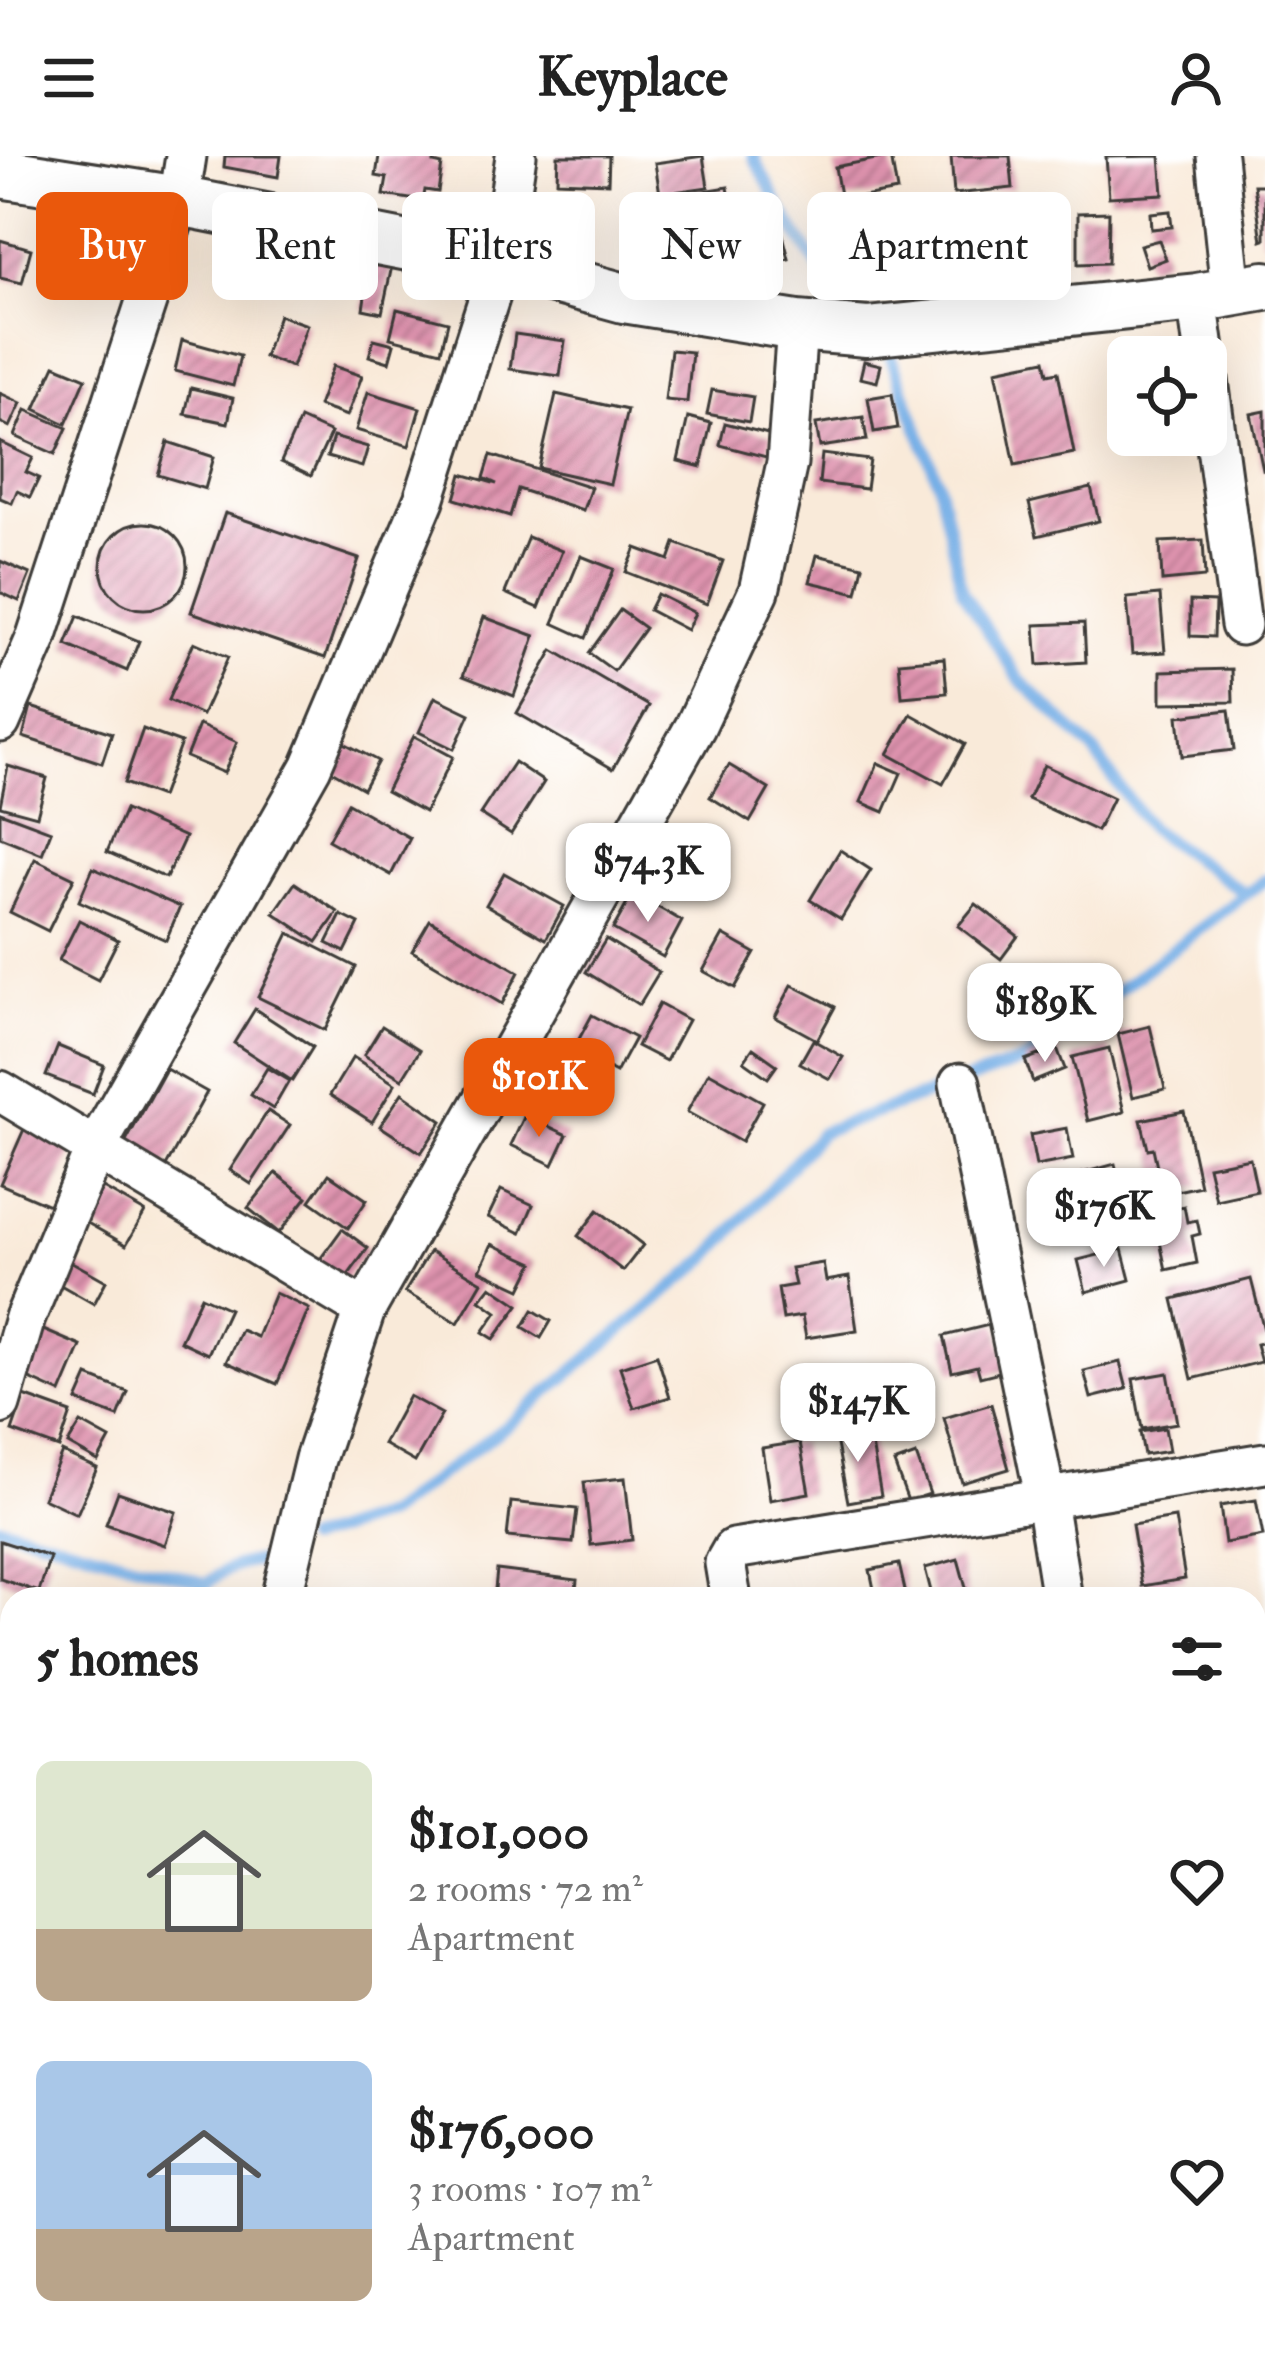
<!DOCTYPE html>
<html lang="en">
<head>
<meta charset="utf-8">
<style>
	:root { --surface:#fff; --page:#f6f6f6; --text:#222; --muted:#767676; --accent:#ea580c }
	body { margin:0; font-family:"IM FELL Double Pica",serif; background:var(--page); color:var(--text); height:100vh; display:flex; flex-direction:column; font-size:45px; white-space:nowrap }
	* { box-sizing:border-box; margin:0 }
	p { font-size:39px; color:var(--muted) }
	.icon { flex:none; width:66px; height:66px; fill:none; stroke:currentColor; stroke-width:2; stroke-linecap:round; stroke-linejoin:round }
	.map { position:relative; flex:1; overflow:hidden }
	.panel { position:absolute; left:0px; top:1431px; width:1266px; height:771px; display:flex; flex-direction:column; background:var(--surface); border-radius:36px 36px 0 0; box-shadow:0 12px 48px #0002 }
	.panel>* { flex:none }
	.hud { position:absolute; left:36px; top:36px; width:1194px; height:108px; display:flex; gap:24px }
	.tools { position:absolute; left:1107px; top:180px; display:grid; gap:24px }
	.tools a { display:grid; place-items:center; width:120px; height:120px; border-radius:18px; background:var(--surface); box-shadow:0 12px 48px #0002; font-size:60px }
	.price { position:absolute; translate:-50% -102px; padding:0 27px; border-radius:24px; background:#fff; color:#222; font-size:39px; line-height:78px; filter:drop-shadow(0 3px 6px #0008) }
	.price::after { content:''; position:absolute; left:50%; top:72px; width:36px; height:27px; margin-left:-18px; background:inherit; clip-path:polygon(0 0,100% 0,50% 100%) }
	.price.selected { background:var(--accent); color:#fff }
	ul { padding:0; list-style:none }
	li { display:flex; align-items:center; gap:36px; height:300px; padding:0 36px }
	li span { display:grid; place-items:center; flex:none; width:336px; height:240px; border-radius:18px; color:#555 }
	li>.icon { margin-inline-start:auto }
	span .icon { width:144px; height:144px; fill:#fffc; stroke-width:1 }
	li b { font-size:51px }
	h2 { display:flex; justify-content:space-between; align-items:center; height:144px; padding:0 36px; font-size:51px }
	.chip { padding:0 42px; border-radius:18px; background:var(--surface); box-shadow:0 12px 48px #0002; font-size:42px; line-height:108px }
	.chip.selected { background:var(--accent); color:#fff }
	header { display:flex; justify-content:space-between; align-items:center; height:156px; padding:0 36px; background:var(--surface); font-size:54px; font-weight:700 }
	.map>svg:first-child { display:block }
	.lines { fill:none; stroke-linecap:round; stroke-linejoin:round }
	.stream { stroke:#76afe6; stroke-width:12 }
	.building { fill:url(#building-hatch) }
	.minor-casing { stroke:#3d3b38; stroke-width:45 }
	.tertiary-casing { stroke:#3d3b38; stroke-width:54 }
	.minor { stroke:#fff; stroke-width:39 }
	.tertiary { stroke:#fff; stroke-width:48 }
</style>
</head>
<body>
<header><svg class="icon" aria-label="menu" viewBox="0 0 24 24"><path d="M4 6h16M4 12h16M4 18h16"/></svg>Keyplace<svg class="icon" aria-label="person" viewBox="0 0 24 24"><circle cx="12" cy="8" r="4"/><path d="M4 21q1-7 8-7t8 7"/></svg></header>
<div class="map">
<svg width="1265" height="2200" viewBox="0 0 1265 2200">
	<defs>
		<pattern id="building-hatch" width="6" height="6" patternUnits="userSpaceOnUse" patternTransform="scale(3)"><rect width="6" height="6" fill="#de93ae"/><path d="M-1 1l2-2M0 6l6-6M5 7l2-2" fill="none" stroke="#b3778d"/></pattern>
	</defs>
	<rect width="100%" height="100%" fill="#fff"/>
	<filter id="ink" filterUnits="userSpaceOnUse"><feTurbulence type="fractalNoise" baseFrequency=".00833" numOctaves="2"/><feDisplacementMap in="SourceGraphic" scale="24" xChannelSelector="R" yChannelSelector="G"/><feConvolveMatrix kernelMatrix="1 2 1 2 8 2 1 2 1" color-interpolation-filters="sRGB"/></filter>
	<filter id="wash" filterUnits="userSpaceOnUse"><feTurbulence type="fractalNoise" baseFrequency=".004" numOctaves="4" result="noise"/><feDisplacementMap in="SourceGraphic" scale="48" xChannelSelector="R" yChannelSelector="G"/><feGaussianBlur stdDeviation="2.7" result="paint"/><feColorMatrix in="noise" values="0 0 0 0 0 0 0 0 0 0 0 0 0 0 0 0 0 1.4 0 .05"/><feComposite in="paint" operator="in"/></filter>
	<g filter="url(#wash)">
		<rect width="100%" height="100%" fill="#f9ead9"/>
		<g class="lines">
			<g class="stream">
				<polyline points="753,0 781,53 849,160"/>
				<polyline points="889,196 938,325 962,435 1019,523 1093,594 1149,672 1246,738"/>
				<polyline points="0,1370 205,1427"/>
				<polyline points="306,1385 386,1359 513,1265 708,1102 821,976 1025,904 1265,724"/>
				<path d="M195 1443C217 1409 250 1404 287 1402"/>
				<polyline points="0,1860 12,1851"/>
			</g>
		</g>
		<g id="blocks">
			<g class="building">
				<polygon points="225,0 281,0 278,21 224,11"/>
				<polygon points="379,0 435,0 434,7 442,9 438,36 425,34 423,45 384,39 387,22 376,20"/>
				<polygon points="558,0 609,0 608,27 557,25"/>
				<polygon points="703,0 708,31 660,38 655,7"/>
				<polygon points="891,0 897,35 841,45 835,11"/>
				<polygon points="951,0 1010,0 1013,32 954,38"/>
				<polygon points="1160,0 1163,38 1109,41 1106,1"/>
				<polygon points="1254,29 1265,29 1265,84 1262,85"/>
				<polygon points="728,31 736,81 781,71 789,103 744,114 740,96 704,102 702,90 679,94 678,85 664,88 656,43"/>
				<polygon points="1018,50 1026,107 993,112 986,53"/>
				<polygon points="1170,55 1172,71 1151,73 1150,57"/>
				<polygon points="1109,56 1108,107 1078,108 1078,57"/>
				<polygon points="0,84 31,93 22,127 0,122"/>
				<polygon points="1159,84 1166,103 1147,110 1140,89"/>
				<polygon points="269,97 298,103 293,126 264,120"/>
				<polygon points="361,98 393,105 382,157 363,153 365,140 353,137"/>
				<polygon points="397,153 448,166 441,195 390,182"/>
				<polygon points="279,159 307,169 292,211 264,201"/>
				<polygon points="515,178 565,185 560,220 510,213"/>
				<polygon points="374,183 394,188 389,206 369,200"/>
				<polygon points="182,184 240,200 233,230 175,215"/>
				<polygon points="671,194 692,196 687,246 665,244"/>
				<polygon points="1045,204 1048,218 1058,216 1074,297 1015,309 996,214"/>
				<polygon points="864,205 881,209 877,226 860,222"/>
				<polygon points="55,209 86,222 66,268 35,253"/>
				<polygon points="333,210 362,220 347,260 318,250"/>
				<polygon points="191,232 233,242 228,267 185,258"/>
				<polygon points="712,234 753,241 749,266 707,258"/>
				<polygon points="368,236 420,252 409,290 356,274"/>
				<polygon points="0,237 21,247 10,271 0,266"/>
				<polygon points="556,238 627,254 610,328 539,312"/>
				<polygon points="892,238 898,272 874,276 868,242"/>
				<polygon points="26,254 67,272 55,298 15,280"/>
				<polygon points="1265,255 1265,313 1263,314 1251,258"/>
				<polygon points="688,261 711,267 701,311 678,305"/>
				<polygon points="863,261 867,284 820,291 816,268"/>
				<polygon points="300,263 331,277 311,320 281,306"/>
				<polygon points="725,267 772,279 766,301 720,289"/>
				<polygon points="333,281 368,291 362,311 327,301"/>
				<polygon points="0,286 33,302 26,316 39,322 30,341 17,335 12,347 0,342"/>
				<polygon points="168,286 214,301 205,333 158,319"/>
				<polygon points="822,298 870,304 866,333 819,327"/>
				<polygon points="491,299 591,331 583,354 518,333 510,360 455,343 462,318 497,328 484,322"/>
				<polygon points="1091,332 1099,365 1037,380 1029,347"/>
				<polygon points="225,357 359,403 325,502 191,456"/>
				<circle cx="144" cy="410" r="43"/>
				<polygon points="528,381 562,395 539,452 505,437"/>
				<polygon points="1203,384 1205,421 1162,425 1160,386"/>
				<polygon points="675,387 723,405 707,448 626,416 636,392 669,404"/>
				<polygon points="817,399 863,410 857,437 810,426"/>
				<polygon points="581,400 614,413 586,482 553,467"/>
				<polygon points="0,405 30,418 19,445 0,436"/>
				<polygon points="657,438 695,457 687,474 649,454"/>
				<polygon points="1160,439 1165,496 1132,498 1127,442"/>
				<polygon points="1190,445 1215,446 1214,481 1190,480"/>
				<polygon points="620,454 645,472 614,515 589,497"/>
				<polygon points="78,460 139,485 127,515 66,489"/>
				<polygon points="484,461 535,480 514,540 463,520"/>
				<polygon points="1084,467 1086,506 1038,509 1035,469"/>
				<polygon points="194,486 228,501 202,559 168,544"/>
				<polygon points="553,494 649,550 613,613 517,557"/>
				<polygon points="944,502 947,537 902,541 899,506"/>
				<polygon points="1232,513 1233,546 1161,547 1161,515"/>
				<polygon points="435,541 470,558 454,593 419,576"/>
				<polygon points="31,551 112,577 102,607 23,581"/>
				<polygon points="1229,554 1234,594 1182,600 1178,560"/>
				<polygon points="911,558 965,588 943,628 888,598"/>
				<polygon points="199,569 237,586 224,617 186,601"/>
				<polygon points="143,573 181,587 161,641 124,627"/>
				<polygon points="414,580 453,601 425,656 386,635"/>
				<polygon points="333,581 378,605 363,633 319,608"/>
				<polygon points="514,606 544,626 511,678 480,658"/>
				<polygon points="878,607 901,617 884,656 861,646"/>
				<polygon points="729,609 769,633 750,666 710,641"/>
				<polygon points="1044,609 1113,642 1097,675 1028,643"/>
				<polygon points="8,610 47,622 37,660 0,650"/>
				<polygon points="348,647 410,682 391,719 328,684"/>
				<polygon points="125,654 185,681 166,722 107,696"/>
				<polygon points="0,656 51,675 42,698 0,681"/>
				<polygon points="840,694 871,714 841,763 810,744"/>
				<polygon points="35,703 74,722 48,775 10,756"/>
				<polygon points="93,712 180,751 166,784 79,745"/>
				<polygon points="504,717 564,750 546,783 486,749"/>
				<polygon points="295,727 338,756 317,786 274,757"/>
				<polygon points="633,737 682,765 663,801 613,773"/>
				<polygon points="976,748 1018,780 1001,803 958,770"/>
				<polygon points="341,759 359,768 345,796 327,787"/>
				<polygon points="79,764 118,784 98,824 59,804"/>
				<polygon points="430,764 519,816 502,848 412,795"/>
				<polygon points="289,777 356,811 325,874 258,841"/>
				<polygon points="723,779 755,797 735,832 703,815"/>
				<polygon points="606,783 659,816 639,849 586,816"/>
				<polygon points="792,829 835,851 817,884 775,861"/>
				<polygon points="659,848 688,864 666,905 637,890"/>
				<polygon points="255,853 313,891 292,925 234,887"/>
				<polygon points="592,859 635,882 616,917 573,894"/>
				<polygon points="382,870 420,894 402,923 364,899"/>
				<polygon points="1150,870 1165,933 1133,941 1118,878"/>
				<polygon points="813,884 843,901 830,923 800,907"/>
				<polygon points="58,890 104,909 93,938 46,920"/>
				<polygon points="753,892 777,909 768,922 744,905"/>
				<polygon points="1057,892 1065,913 1033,926 1025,904"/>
				<polygon points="1109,892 1124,956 1088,965 1072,901"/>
				<polygon points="353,901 395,928 372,966 330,939"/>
				<polygon points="267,912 289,925 273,953 251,939"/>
				<polygon points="166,913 207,936 164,1014 123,991"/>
				<polygon points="709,916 763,946 741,986 687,956"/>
				<polygon points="402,937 442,965 421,997 380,970"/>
				<polygon points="268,955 290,969 251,1028 230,1014"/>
				<polygon points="1184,955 1200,1030 1163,1038 1153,992 1148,993 1141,964"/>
				<polygon points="525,959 567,979 553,1009 511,989"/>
				<polygon points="25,971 73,993 49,1049 0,1028"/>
				<polygon points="1067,972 1073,1003 1036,1010 1030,979"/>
				<polygon points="1250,1002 1257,1035 1216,1044 1208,1010"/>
				<polygon points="1115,1008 1129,1064 1094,1073 1079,1018"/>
				<polygon points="276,1017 307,1041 279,1077 248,1052"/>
				<polygon points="329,1018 367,1044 348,1072 310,1045"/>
				<polygon points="103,1032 145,1056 126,1089 84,1065"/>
				<polygon points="501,1034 533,1049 521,1077 488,1061"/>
				<polygon points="1184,1050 1187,1066 1197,1064 1200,1078 1192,1080 1197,1107 1166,1114 1154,1057"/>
				<polygon points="598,1054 643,1089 623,1115 578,1080"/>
				<polygon points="342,1073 368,1092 344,1125 318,1106"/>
				<polygon points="492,1088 534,1107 521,1133 480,1114"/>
				<polygon points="1122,1093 1130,1124 1086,1136 1078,1104"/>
				<polygon points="430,1095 482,1126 458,1167 405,1136"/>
				<polygon points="63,1101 106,1125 94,1148 50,1123"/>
				<polygon points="823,1107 826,1125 849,1121 857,1174 806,1182 802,1160 783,1163 778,1132 795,1129 791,1112"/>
				<polygon points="1251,1123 1265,1178 1265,1186 1256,1188 1261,1206 1192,1223 1173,1143"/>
				<polygon points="491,1130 519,1149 494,1183 483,1176 497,1156 480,1144"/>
				<polygon points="275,1137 309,1153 277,1228 226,1206 241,1174 257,1181"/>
				<polygon points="201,1140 229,1153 208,1198 180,1185"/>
				<polygon points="533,1154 551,1165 541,1182 523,1171"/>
				<polygon points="997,1167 1008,1214 980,1221 977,1210 952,1216 944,1180"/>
				<polygon points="41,1173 81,1190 61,1237 21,1219"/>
				<polygon points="657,1199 670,1241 634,1252 620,1211"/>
				<polygon points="1120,1206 1127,1233 1091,1242 1084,1215"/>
				<polygon points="1168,1217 1177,1267 1142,1273 1133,1223"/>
				<polygon points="88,1220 128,1236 118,1261 77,1245"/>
				<polygon points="24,1240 71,1257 59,1292 12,1275"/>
				<polygon points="409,1240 442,1258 415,1306 383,1288"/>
				<polygon points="991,1248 1009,1313 962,1327 944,1262"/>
				<polygon points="81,1267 110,1283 98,1305 68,1288"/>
				<polygon points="869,1272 881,1340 848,1346 835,1278"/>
				<polygon points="1165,1272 1169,1295 1144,1299 1140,1276"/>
				<polygon points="800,1286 809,1337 770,1344 762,1292"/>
				<polygon points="62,1296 97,1312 77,1358 43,1342"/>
				<polygon points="916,1299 930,1338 908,1345 894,1307"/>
				<polygon points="625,1322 632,1384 591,1389 584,1326"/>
				<polygon points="118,1336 176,1356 165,1389 106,1368"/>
				<polygon points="1256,1344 1263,1380 1225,1387 1220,1350"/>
				<polygon points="511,1346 577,1353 573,1387 507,1381"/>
				<polygon points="1175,1362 1185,1423 1142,1430 1132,1369"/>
				<polygon points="0,1385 50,1401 39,1436 0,1423"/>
				<polygon points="958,1403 969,1443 933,1443 925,1412"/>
				<polygon points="899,1408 907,1443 876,1443 870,1414"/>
				<polygon points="497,1414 577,1424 575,1443 494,1443"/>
				<polygon points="1265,1471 1265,1525 1254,1527 1254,1473"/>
				<polygon points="1254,1908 1265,1909 1265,1944 1254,1943"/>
				<polygon points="5,1988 12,1993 12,2040 0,2032 0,1995"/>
				<polygon points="75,2190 114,2190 111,2200"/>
				<polygon points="223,2190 281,2190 297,2196 296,2200 220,2200"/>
				<polygon points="516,2190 587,2190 586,2200 514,2200"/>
				<polygon points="599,2190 640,2190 639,2200 597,2200"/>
				<polygon points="704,2190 720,2190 718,2200 702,2200"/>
				<polygon points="809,2190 894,2190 892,2200 807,2200"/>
				<polygon points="931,2190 974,2190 972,2200 929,2200"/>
			</g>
		</g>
	</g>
	<g filter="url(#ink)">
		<use href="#blocks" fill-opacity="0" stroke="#3d3b38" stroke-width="3"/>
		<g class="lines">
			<g class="minor-casing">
				<g id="minor">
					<polyline points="1217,0 1231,135"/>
					<polyline points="1197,142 1205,201"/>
					<polyline points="1206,209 1241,469"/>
					<polyline points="0,566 36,483 179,45 186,0"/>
					<polyline points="960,927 1046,1344 1062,1443"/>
					<polyline points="0,935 365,1154"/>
					<polyline points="0,1248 25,1162 96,991 311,611 424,344 500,108 516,0"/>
					<polyline points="281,1443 315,1303 365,1154 695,571 759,435 787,307 797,170"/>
					<polyline points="731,1443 725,1407 733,1393 1265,1307"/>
					<polyline points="1254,1706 1265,1704"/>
					<polyline points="0,1752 12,1757"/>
					<polyline points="55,2200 57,2190"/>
					<polyline points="365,2200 367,2190"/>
					<polyline points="756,2200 759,2190"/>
					<polyline points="1083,2200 1084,2190"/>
				</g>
			</g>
			<g class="tertiary-casing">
				<polyline id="tertiary" points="0,17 179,45 500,108 624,142 797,170 867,176 1197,142 1265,130"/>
			</g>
			<use href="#minor" class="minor"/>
			<use href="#tertiary" class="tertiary"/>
		</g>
	</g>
</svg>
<div class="tools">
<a><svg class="icon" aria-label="locate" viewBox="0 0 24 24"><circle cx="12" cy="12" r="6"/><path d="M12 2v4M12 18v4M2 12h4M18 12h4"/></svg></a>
</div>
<b class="price" style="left:648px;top:769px">$74.3K</b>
<b class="price" style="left:1045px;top:909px">$189K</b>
<b class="price selected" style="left:539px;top:984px">$101K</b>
<b class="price" style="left:1104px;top:1114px">$176K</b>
<b class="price" style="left:858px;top:1309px">$147K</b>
<div class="hud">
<a class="chip selected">Buy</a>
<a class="chip">Rent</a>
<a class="chip">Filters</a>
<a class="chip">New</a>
<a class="chip">Apartment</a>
</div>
<section class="panel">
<h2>5 homes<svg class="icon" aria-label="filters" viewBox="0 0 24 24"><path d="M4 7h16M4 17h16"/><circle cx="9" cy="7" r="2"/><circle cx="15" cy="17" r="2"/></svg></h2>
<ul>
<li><span style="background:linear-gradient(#dfe7d0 70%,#b9a48a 0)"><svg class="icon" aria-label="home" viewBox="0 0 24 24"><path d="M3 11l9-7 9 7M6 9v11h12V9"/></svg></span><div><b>$101,000</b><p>2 rooms · 72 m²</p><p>Apartment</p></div><svg class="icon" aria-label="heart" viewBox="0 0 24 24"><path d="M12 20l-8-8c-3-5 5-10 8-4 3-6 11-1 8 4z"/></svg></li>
<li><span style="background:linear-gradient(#a9c7e8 70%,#b9a48a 0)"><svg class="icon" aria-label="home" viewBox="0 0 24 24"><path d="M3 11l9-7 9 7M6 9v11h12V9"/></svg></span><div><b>$176,000</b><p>3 rooms · 107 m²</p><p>Apartment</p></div><svg class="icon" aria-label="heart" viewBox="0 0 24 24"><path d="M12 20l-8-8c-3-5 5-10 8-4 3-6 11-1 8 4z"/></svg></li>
</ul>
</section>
</div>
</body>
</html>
